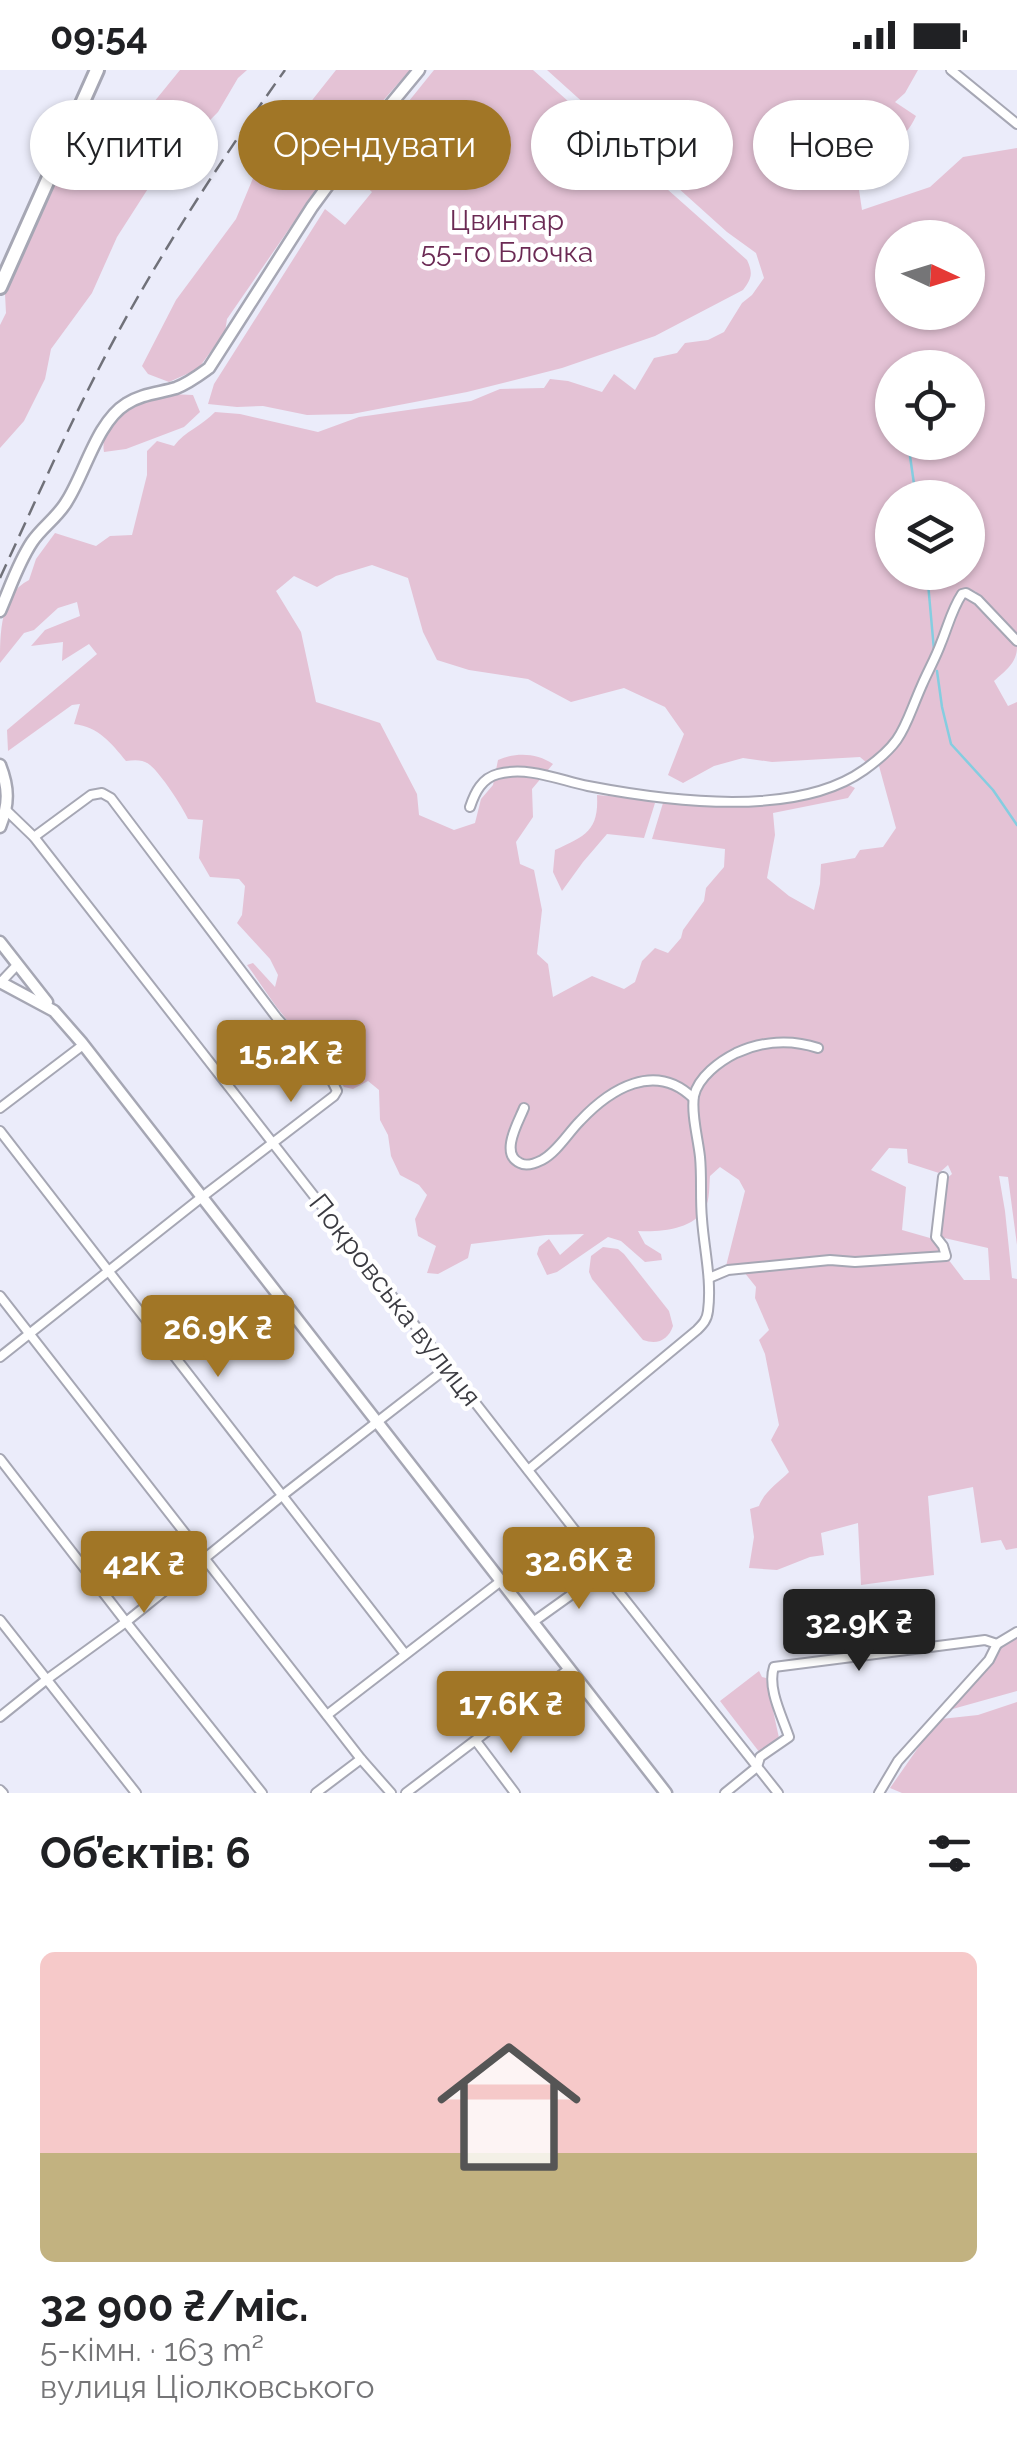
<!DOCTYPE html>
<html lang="uk">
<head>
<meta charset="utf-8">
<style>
	:root { --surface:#fff; --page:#f2f2f2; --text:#202124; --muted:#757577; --line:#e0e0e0; --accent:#a17626 }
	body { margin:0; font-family:Raleway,sans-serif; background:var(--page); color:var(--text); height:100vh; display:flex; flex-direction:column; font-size:38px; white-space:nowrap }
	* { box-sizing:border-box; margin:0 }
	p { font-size:32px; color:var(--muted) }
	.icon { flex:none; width:55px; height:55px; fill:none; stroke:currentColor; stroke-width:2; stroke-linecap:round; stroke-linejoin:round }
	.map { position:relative; height:1723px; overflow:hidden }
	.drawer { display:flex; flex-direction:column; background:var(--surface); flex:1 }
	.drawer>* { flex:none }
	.banner { position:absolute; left:30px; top:30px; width:958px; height:90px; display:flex; gap:20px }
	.needle { width:65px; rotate:94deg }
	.controls { position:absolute; left:875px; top:150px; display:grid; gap:20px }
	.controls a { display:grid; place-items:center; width:110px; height:110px; border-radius:50%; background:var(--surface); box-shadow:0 2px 8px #0004; font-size:50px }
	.price { position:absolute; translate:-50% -85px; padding:0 22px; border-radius:10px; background:var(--accent); color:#fff; font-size:32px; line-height:65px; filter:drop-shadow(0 2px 5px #0008) }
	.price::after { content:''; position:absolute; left:50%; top:60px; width:30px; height:22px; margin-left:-15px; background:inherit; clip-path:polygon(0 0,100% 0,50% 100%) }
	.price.selected { background:#222; color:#fff }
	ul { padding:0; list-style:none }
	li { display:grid; align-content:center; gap:20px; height:530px; padding:0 40px }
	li+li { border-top:2px solid var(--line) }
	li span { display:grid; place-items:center; height:310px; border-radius:15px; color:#555 }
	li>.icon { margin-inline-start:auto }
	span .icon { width:180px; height:180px; fill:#fffc; stroke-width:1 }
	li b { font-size:42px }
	h2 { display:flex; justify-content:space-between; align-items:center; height:120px; padding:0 40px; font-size:42px }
	.tag { padding:0 35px; border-radius:45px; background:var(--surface); box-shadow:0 2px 8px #0004; font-size:35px; line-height:90px }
	.tag.selected { background:var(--accent); color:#fff }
	.status { display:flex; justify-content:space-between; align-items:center; height:70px; padding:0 50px; background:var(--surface); direction:ltr }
	.status svg { height:28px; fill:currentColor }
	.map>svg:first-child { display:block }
	.green { fill:#e4c2d5; fill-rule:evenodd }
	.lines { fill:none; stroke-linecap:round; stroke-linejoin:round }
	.stream { stroke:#85cde0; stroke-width:2.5 }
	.minor-casing { stroke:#a6a7b4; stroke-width:12 }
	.tertiary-casing { stroke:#a6a7b4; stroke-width:15 }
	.primary-casing { stroke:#a6a7b4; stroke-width:18 }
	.minor { stroke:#fff; stroke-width:8 }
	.tertiary { stroke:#fff; stroke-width:10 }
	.primary { stroke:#fff; stroke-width:12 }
	.rail { stroke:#707179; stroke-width:2.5; stroke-dasharray:15 8; stroke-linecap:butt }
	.labels { text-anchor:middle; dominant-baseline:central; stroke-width:9; stroke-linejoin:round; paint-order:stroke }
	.park-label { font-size:28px; fill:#6b2a54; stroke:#fff }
	.street-label { font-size:28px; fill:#3b3b41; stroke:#fff }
</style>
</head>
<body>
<div class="status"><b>09:54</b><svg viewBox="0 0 49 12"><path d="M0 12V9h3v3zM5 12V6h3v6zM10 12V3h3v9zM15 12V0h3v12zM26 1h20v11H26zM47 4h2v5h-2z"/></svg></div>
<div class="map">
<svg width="1017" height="1723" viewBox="0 0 1017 1723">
	<rect width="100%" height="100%" fill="#ebecfa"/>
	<g class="green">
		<polygon points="180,0 247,0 238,8 218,42 158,103 117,167 92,223 51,279 45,309 24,351 0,378 0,255 6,243 5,224 73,71 106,91"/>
		<polygon points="336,0 410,0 358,59 227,249 225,262 198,299 169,312 148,304 142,296 176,230 236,149 256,101"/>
		<path d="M434 0H533L747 190C753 203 752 208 743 220L655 266 562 298 467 322 352 344 307 345 263 336 237 337 208 334 214 314 325 139 345 155 372 122 351 103Z"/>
		<path d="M547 0H918L905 23 895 32 916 46C904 73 882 81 855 93L862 140 930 117 963 87 1017 78V564L975 521 960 519 948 542 963 529 970 530 1017 577C1017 593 1005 601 994 611L1008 636 1017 632V1175L1008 1107 999 1106 1005 1141 1012 1208 1017 1209V1478L1006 1480 1001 1470 981 1473 973 1417 928 1426 934 1505 861 1515 858 1453 821 1463 824 1485 810 1487 777 1500 749 1498 754 1467 750 1439 759 1436C764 1422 778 1413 789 1402L771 1370 779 1355 765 1284 759 1270 769 1260 755 1228 756 1217 744 1202 779 1200 831 1194 855 1197 948 1189 964 1210H990L988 1178 940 1167 946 1109 952 1104 948 1095 939 1103 908 1093 907 1079 889 1078 871 1100 906 1117 902 1160 930 1168 938 1176V1183L854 1188 823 1187 726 1196 745 1121 739 1110 720 1097 710 1106C709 1115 710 1130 705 1138 693 1160 660 1162 638 1161L645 1174 661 1184 662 1190 645 1192 621 1171 608 1167 557 1202 547 1205 537 1184 539 1177 549 1169 560 1185 584 1164 546 1165 471 1174 468 1188 438 1204 427 1203 436 1176 418 1166 415 1149 427 1125 419 1115 400 1105 391 1086 388 1065 380 1050 379 1020 368 1011 353 1019 344 1017 336 1004 342 995 356 988C344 981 330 982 317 975 289 962 266 920 247 895L253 893 275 917 278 905 270 889 237 853 242 845 245 816 239 809 210 807 199 788 203 750 188 749C182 736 161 704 150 695 143 689 134 690 126 691 111 673 99 657 74 654L80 634 72 635 8 681 7 660 97 584 89 574 62 591 63 572 31 576 45 560 80 546 77 532 58 538 34 560 24 563 0 593C0 564 0 524 29 510L36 489 55 463 96 476 110 466 132 465 147 405V381L157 371 174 376C185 361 202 356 215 342L240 344 318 362 359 347 471 331 500 319 544 318 550 309 568 311 602 322 614 304 635 320 654 288 677 283 685 273 708 270 724 262 742 233 752 225 764 208 756 183 727 162ZM892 168H968V242H892ZM892 298H968V372H892ZM892 428H968V502H892ZM372 495 408 508 423 562 437 590 469 600 528 609 571 632 624 618 665 637 684 664 668 705 683 713 714 696 743 688 772 692 860 687 868 694 879 696 896 758 883 777 860 780 855 788 821 794 820 814 814 840 789 826 767 808 775 765 773 743 848 728 855 718 845 713 772 735 663 733 652 769 725 779 724 797 706 818 704 831 683 860 681 868 668 883 655 878 642 891 635 912 624 919 592 906 553 927 548 894 537 884 542 840 534 800 520 794 516 772 533 747 532 719 553 694C537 683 516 682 498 690L493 715 481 729 475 753 454 760 419 745 417 724 380 653 316 632 301 562 276 521 294 506 317 517 336 506Z"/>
		<path d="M170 324 193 325 200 342 184 357 126 379 104 382C100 345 142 333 170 324Z"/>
		<path d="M597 725 645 729 655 733 644 768 607 764 583 792 562 821 553 802 555 780C585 766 599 761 597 725Z"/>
		<path d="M603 1177 618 1179 624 1184 669 1241 673 1256C668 1270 658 1275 643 1270L592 1209 589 1202 591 1186Z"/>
		<polygon points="1017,1567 1017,1621 949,1640 983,1602 1003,1575"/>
		<polygon points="759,1601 762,1607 766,1608 779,1668 760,1683 720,1631"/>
		<polygon points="1017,1632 1017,1723 902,1723 890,1718 920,1675 941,1649 978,1645"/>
	</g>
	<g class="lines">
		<g class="stream">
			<polyline points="908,372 916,428"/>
			<polyline points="927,502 934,580"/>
			<polyline points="937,601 942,637 951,674 993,720 1017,755"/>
		</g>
		<g class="minor-casing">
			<g id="minor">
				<polyline points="951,0 1017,54"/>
				<path d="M470 737C475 722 482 708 498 704 528 696 559 710 588 716 666 731 795 749 864 700 905 671 903 658 922 615 928 601 936 587 941 573 948 556 952 539 962 524L966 523 978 530 1017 571"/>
				<polyline points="6,740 34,767 598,1490 603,1502 778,1723"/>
				<polyline points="1,912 17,895"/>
				<polyline points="0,1038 83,975"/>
				<path d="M524 1038C519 1051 499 1084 520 1093 527 1097 536 1093 542 1090 557 1082 568 1063 580 1051 610 1019 655 991 693 1028"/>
				<polyline points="0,1061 405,1584"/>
				<polyline points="709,1208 728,1200 830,1190 855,1192 946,1186 943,1176 936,1167 943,1107"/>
				<polyline points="0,1226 361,1689 391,1723"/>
				<polyline points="0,1287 202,1127 334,1026 337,1021 330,1007 277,948 111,728 102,723 91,725 34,767"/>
				<polyline points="0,1389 126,1552 262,1723"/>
				<path d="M528 1400 697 1260C703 1254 707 1250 708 1241 712 1210 704 1179 702 1149 700 1128 702 1107 700 1087 698 1068 691 1044 694 1026 698 1007 720 991 736 983 762 971 791 969 818 978"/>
				<polyline points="0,1550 136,1723"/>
				<polyline points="533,1552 603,1502"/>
				<polyline points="327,1645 501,1511"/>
				<polyline points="0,1647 46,1610 126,1552 283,1425 448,1297"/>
				<polyline points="476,1671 515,1723"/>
				<polyline points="0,1720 3,1723"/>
				<polyline points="316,1723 361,1689"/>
				<polyline points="406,1723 569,1599"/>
				<path d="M725 1723 757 1697 760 1687 789 1667C782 1646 767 1618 774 1597L985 1570 997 1574 1017 1562"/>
				<polyline points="879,1723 898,1691 989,1590 997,1574"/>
			</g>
		</g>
		<g class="tertiary-casing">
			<g id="tertiary">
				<path d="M0 541C10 518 18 493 32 472 42 457 58 447 67 431 85 403 97 352 126 334 141 324 159 323 176 318 189 313 198 306 209 298L312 137 362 69 419 0"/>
				<path d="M0 695C9 718 9 734 0 757"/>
				<polyline points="0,872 47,932"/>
				<polyline points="0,912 54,941 82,973 666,1723"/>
			</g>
		</g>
		<g class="primary-casing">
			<polyline id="primary" points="0,217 97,0"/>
		</g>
		<use href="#minor" class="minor"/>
		<use href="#tertiary" class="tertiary"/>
		<use href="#primary" class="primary"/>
		<path class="rail" d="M0 508C42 417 82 325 131 239 178 156 230 77 285 0"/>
	</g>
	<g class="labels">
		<g class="park-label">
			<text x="507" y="150">Цвинтар<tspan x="507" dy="32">55-го Блочка</tspan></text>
		</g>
		<g class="street-label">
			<text transform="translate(395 1230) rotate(52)">Покровська вулиця</text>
		</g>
	</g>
</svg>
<div class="controls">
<a><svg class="needle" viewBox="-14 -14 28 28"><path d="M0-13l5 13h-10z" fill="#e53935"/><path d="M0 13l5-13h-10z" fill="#757577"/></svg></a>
<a><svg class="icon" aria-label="locate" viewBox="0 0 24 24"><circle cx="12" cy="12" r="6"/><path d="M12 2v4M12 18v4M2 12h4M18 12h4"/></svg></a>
<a><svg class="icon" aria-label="layers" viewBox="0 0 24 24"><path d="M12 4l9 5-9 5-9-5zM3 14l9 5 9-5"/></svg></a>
</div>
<b class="price" style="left:291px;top:1035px">15.2K ₴</b>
<b class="price" style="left:218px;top:1310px">26.9K ₴</b>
<b class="price" style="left:579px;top:1542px">32.6K ₴</b>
<b class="price" style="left:144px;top:1546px">42K ₴</b>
<b class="price selected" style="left:859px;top:1604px">32.9K ₴</b>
<b class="price" style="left:511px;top:1686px">17.6K ₴</b>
<div class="banner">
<a class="tag">Купити</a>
<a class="tag selected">Орендувати</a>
<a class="tag">Фільтри</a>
<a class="tag">Нове</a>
</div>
</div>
<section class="drawer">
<h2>Об’єктів: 6<svg class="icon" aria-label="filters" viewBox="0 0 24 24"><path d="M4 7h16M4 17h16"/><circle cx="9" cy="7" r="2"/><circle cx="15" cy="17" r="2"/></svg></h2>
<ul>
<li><span style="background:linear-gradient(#f6c9c9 65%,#c2b280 0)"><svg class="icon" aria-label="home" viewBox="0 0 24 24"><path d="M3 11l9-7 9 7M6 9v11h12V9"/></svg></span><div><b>32 900 ₴/міс.</b><p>5-кімн. · 163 m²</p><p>вулиця Ціолковського</p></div></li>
</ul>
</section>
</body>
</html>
